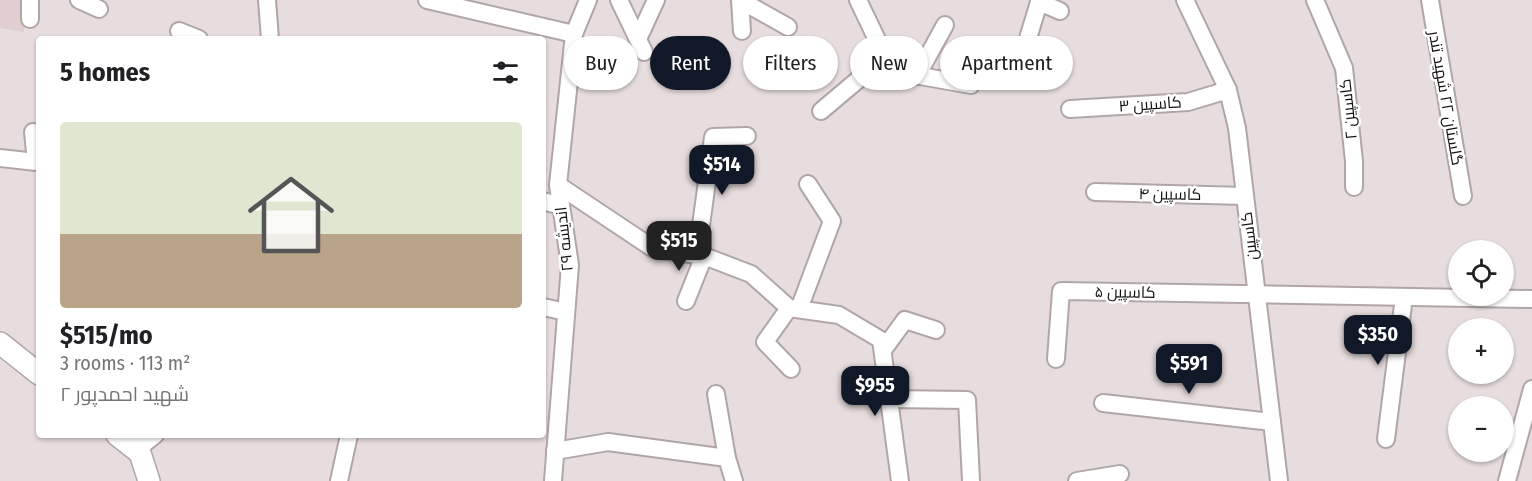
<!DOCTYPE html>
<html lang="en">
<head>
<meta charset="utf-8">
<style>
	:root { --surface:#fff; --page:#f2f2f2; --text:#202124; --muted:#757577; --line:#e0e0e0; --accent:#111827 }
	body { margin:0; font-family:"Fira Sans Condensed",Cairo,sans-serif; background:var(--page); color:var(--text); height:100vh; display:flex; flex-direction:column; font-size:22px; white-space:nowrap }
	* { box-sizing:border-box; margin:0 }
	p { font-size:20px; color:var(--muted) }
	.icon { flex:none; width:33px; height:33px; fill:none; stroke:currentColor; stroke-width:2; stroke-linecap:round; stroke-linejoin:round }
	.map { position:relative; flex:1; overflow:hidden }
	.details { position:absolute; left:36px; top:36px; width:510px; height:402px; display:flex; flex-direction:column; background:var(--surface); border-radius:6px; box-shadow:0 2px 4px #0004 }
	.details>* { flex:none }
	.hud { position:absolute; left:564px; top:36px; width:570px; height:54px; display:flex; gap:12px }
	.controls { position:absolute; left:1448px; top:240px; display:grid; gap:12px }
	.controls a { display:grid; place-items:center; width:66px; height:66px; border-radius:50%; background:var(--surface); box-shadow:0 2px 4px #0004; font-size:30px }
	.price { position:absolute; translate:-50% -51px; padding:0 14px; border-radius:12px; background:var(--accent); color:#fff; font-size:20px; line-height:39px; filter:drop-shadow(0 2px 3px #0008) }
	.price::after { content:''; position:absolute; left:50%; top:36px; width:18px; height:14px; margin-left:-9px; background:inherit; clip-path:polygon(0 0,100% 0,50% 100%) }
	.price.active { background:#222; color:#fff }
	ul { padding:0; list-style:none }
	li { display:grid; align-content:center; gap:12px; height:318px; padding:0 24px }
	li+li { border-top:2px solid var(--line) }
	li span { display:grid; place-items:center; height:186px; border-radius:6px; color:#555 }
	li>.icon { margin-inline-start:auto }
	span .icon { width:108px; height:108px; fill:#fffc; stroke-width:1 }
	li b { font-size:26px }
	h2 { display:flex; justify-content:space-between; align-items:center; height:72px; padding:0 24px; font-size:26px }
	.pill { padding:0 21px; border-radius:27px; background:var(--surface); box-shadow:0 2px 4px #0004; font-size:21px; line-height:54px }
	.pill.active { background:var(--accent); color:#fff }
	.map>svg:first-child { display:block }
	.built { fill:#e1ced0 }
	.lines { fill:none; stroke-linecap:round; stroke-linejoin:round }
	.minor-casing { stroke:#b1a6a7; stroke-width:20 }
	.major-casing { stroke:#b1a6a7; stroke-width:24 }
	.minor { stroke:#fff; stroke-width:16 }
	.major { stroke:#fff; stroke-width:21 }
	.labels { text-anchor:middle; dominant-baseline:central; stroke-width:5; stroke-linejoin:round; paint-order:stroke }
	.street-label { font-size:16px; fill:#130f10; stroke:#fff }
</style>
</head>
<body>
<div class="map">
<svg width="1532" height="481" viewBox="0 0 1532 481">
	<rect width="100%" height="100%" fill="#e7dcde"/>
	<polygon class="built" points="0,0 25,0 24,32 0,28"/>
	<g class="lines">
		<g class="minor-casing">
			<g id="minor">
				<polyline points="79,0 99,9"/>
				<polyline points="267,0 270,39"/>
				<polyline points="427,0 574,34"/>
				<polyline points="619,0 644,52"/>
				<polyline points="740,0 788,27"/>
				<polyline points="740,0 742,31"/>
				<polyline points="858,0 892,71 971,85 979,58 1020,65 1039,2 1060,11"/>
				<polyline points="1185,0 1228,90 1237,128 1279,481"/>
				<polyline points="1315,0 1344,68 1354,161 1354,187"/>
				<polyline points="1430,0 1463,196"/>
				<polyline points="30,19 30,0"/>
				<polyline points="179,31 199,39"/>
				<polyline points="638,39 656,0"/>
				<polyline points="917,76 945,25"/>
				<polyline points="1070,109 1188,102 1228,90"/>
				<polyline points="821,111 885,57"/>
				<polyline points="0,158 36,162 33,132"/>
				<polyline points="558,185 654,249 704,256 751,274 789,308 839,315 881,340 900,481"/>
				<polyline points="1095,192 1245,196"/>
				<polyline points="543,201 561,206"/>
				<polyline points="697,255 713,137 747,136"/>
				<polyline points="686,301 704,256"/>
				<polyline points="543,307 566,312"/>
				<polyline points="789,308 765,342 791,369"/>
				<polyline points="799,309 832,221 808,184"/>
				<polyline points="883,350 905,320 936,330"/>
				<polyline points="1056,359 1061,291 1532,299"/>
				<polyline points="716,394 727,458"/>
				<polyline points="890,399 967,400 971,481"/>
				<polyline points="1103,403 1272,422"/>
				<polyline points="1386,439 1404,297"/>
				<polyline points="136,450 155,435"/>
				<polyline points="555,451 608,442 727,458 734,481"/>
				<polyline points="339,481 349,435"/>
				<polyline points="553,481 570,265 558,185 574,34 588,0"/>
				<polyline points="1077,481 1120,474"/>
				<polyline points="1507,481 1532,389"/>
			</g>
		</g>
		<g class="major-casing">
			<g id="major">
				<polyline points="0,343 39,374"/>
				<polyline points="117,435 140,453 149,481"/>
			</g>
		</g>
		<use href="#minor" class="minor"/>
		<use href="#major" class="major"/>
	</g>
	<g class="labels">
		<g class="street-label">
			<text transform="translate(1446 98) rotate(80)">گلستان ۲۲ شهید تندر</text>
			<text transform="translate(1150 104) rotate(-4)">کاسپین ۳</text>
			<text transform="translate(1348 109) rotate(-96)">کاسپین ۲</text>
			<text transform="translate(1170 194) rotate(1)">کاسپین ۴</text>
			<text transform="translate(1249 236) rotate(-97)">کاسپین</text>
			<text transform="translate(564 239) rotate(-96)">اندیشه ۲۹</text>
			<text transform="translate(1125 292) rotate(1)">کاسپین ۵</text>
		</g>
	</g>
</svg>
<div class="controls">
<a><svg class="icon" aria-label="locate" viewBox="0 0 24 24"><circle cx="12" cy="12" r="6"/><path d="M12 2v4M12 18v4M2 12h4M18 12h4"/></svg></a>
<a>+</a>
<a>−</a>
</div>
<b class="price" style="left:722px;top:196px">$514</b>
<b class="price active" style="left:679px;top:272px">$515</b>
<b class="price" style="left:1378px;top:366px">$350</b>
<b class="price" style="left:1189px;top:395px">$591</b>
<b class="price" style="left:875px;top:417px">$955</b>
<div class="hud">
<a class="pill">Buy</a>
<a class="pill active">Rent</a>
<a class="pill">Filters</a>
<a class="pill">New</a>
<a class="pill">Apartment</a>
</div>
<section class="details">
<h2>5 homes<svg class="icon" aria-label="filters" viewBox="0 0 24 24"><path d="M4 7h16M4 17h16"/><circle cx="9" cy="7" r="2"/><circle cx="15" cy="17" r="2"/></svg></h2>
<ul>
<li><span style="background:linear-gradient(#dfe7d0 60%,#b9a48a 0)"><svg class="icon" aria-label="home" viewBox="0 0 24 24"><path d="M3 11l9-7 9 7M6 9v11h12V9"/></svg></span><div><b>$515/mo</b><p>3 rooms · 113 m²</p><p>شهید احمدپور ۲</p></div></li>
</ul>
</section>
</div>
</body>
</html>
